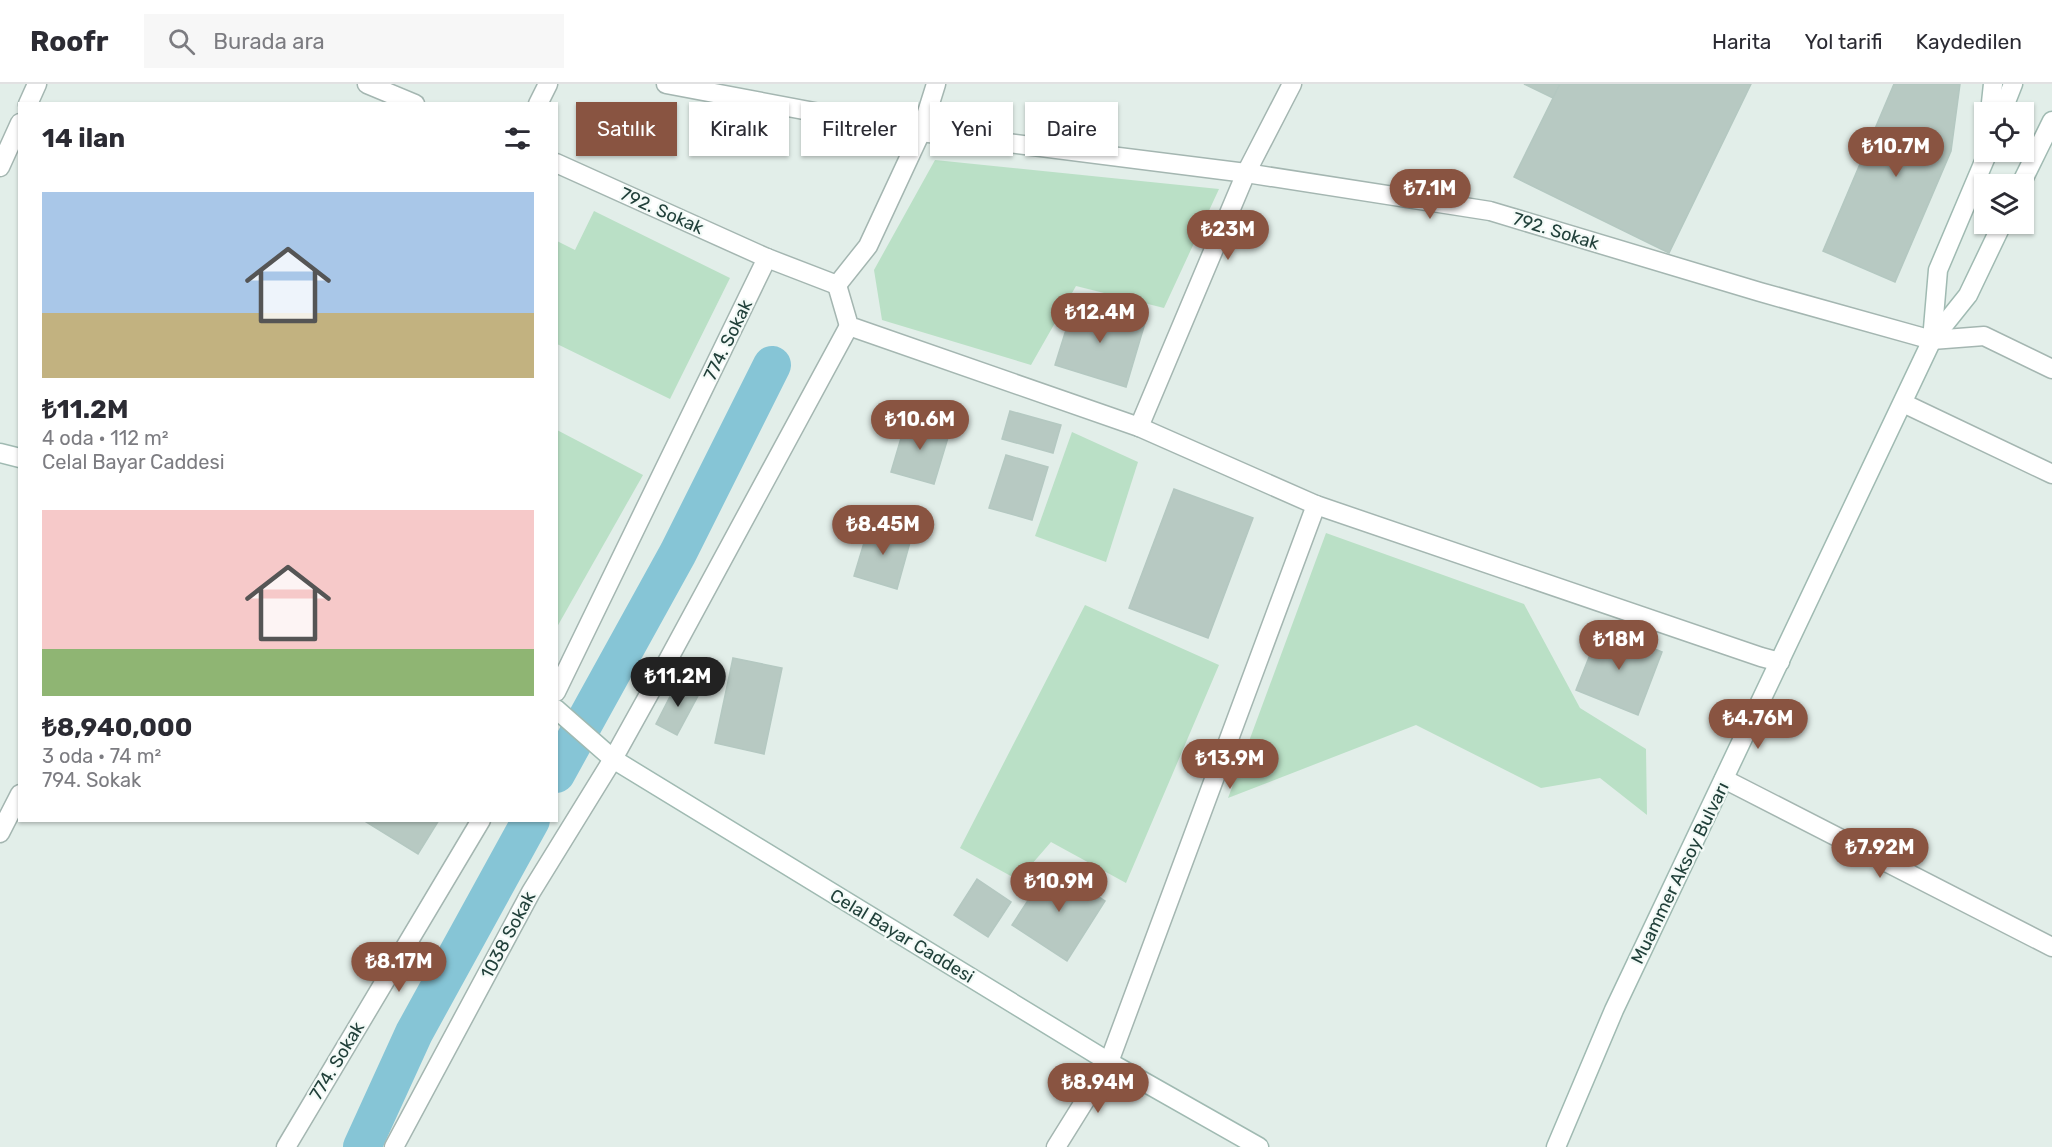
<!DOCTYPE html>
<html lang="tr">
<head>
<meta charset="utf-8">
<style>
	:root { --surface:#fff; --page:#f7f7f7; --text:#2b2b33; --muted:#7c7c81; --line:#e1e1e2; --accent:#895441 }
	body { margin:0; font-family:Rubik,sans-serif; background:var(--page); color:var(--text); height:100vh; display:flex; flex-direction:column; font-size:22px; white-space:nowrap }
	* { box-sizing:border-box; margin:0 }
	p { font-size:20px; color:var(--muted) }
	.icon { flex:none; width:33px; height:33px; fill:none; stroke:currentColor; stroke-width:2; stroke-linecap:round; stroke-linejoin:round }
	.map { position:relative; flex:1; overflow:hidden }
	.details { position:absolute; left:18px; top:18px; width:540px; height:720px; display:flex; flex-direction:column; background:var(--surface); border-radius:0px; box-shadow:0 2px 4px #0004 }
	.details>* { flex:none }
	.guide { position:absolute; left:576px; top:18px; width:570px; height:54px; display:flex; gap:12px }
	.buttons { position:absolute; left:1974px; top:18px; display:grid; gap:12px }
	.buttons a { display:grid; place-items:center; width:60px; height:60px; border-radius:0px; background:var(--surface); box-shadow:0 2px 4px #0004; font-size:30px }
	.price { position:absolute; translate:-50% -51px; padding:0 14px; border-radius:21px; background:var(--accent); color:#fff; font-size:20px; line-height:39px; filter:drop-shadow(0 2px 3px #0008) }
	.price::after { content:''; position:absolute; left:50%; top:36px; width:18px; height:14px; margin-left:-9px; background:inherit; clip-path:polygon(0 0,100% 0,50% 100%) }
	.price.active { background:#222; color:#fff }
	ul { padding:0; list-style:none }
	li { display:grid; align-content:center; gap:12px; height:318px; padding:0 24px }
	li span { display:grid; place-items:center; height:186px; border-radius:0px; color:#555 }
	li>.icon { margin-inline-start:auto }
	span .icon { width:108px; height:108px; fill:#fffc; stroke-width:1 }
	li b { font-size:26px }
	h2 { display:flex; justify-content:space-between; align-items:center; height:72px; padding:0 24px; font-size:26px }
	.tag { padding:0 21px; border-radius:0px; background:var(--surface); box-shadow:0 2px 4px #0004; font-size:21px; line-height:54px }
	.tag.active { background:var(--accent); color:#fff }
	header { display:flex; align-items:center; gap:36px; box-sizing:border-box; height:84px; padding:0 30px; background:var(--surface); border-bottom:2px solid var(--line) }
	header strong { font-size:28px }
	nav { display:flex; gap:33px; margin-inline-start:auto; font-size:21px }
	.search { width:420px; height:54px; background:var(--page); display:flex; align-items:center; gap:15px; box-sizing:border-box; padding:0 21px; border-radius:0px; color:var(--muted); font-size:22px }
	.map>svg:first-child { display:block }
	.green { fill:#bae0c6 }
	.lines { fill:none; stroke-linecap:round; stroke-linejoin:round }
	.canal { stroke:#86c5d6; stroke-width:38 }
	.building { fill:#b7c9c2; stroke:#b4c8c1; stroke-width:1.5 }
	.street-casing { stroke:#a4b6b1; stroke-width:21 }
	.secondary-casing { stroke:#a0bab2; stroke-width:21 }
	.street { stroke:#fff; stroke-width:18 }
	.secondary { stroke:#fff; stroke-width:18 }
	.labels { text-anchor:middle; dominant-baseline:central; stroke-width:4.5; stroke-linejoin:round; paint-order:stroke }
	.street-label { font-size:18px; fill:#21403a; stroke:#f3faf7 }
</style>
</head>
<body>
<header>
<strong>Roofr</strong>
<div class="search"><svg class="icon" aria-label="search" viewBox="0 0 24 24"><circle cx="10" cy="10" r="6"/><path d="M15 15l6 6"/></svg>Burada ara</div>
<nav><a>Harita</a><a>Yol tarifi</a><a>Kaydedilen</a></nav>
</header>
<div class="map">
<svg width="2052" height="1063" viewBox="0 0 2052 1063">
	<rect width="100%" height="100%" fill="#e2eee9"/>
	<g class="green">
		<polygon points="935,76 1219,105 1164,224 1076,202 1031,281 882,236 874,186"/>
		<polygon points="594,127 730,194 670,315 557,260 557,157 575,166"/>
		<polygon points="557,346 643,391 557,543"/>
		<polygon points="1072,348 1138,378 1106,478 1035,452"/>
		<polygon points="1326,449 1524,520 1580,624 1646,665 1647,731 1600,694 1541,704 1416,641 1228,714"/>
		<polygon points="1085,521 1219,581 1126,799 1051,758 1018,796 960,764"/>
	</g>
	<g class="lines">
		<g class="canal">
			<polyline points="556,690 678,469 772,281"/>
			<polyline points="362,1063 414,949 531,736"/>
		</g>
	</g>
	<g class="building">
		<polygon points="1524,0 1560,0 1553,14"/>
		<polygon points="1560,0 1751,0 1669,169 1514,93"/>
		<polygon points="1894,0 1960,0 1951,67 1895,198 1823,167"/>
		<polygon points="1075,217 1145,239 1126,303 1055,281"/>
		<polygon points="1010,327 1061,341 1053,369 1002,355"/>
		<polygon points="907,334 950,347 934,400 891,388"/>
		<polygon points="1006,371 1048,383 1032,436 989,424"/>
		<polygon points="1174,405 1253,434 1208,554 1129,524"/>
		<polygon points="870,439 912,451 897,505 854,492"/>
		<polygon points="1601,543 1662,568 1638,631 1576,606"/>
		<polygon points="733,574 782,584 764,670 715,659"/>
		<polygon points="678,597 700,608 677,651 656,640"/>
		<polygon points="363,736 439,736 418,770"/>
		<polygon points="1051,781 1105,817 1067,877 1012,841"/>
		<polygon points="977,795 1011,818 988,853 954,831"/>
	</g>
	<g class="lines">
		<g class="street-casing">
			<g id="street">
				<polyline points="367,0 415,20"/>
				<polyline points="666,0 921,48 1246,89 1490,127 1760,208 1932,256 1984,252 2052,285"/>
				<polyline points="28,20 37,0"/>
				<polyline points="538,20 548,0"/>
				<polyline points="556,79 767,174"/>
				<polyline points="0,83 20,39"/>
				<polyline points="837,201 849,242 1139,343 1316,421 1761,573 1780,578"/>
				<polyline points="1903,319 2052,390"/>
				<polyline points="1139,343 1246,89 1292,0"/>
				<polyline points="556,608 767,174 837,201 868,162 921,48 936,0"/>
				<polyline points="1724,695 2052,863"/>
				<polyline points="0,749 20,710"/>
				<polyline points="286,1063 481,736"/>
				<polyline points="394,1063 531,808 613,675 668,576 849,242"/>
				<polyline points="1056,1063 1109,978 1316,421"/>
			</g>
		</g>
		<g class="secondary-casing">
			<g id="secondary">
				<polyline points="1990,28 1993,0"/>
				<polyline points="2002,28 2013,0"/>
				<polyline points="2021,100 2052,37"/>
				<polyline points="1932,256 1938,186 1988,68"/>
				<polyline points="0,369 20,374"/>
				<polyline points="556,625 613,675 1109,978 1259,1063"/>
				<polyline points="1556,1063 1614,926 1932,256 1968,211 2002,140"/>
			</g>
		</g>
		<use href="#street" class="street"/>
		<use href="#secondary" class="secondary"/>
	</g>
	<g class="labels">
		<g class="street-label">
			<text transform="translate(662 127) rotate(24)">792. Sokak</text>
			<text transform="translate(1556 147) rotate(17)">792. Sokak</text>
			<text transform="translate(728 256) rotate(-64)">774. Sokak</text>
			<text transform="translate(1680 789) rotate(-64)">Muammer Aksoy Bulvarı</text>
			<text transform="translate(508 851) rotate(-62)">1038 Sokak</text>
			<text transform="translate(902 852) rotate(31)">Celal Bayar Caddesi</text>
			<text transform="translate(337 977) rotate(-59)">774. Sokak</text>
		</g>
	</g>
</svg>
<div class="buttons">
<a><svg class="icon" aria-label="locate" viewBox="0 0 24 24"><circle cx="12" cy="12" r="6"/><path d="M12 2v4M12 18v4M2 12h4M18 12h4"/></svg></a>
<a><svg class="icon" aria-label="layers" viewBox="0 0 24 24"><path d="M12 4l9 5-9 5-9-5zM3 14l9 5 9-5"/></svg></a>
</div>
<b class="price" style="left:1896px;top:94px">₺10.7M</b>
<b class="price" style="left:1430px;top:136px">₺7.1M</b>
<b class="price" style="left:1228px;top:177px">₺23M</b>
<b class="price" style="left:1100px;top:260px">₺12.4M</b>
<b class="price" style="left:920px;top:367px">₺10.6M</b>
<b class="price" style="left:883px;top:472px">₺8.45M</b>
<b class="price" style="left:1619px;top:587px">₺18M</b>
<b class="price active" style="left:678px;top:624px">₺11.2M</b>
<b class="price" style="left:1758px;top:666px">₺4.76M</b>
<b class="price" style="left:1230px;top:706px">₺13.9M</b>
<b class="price" style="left:1880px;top:795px">₺7.92M</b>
<b class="price" style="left:1059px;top:829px">₺10.9M</b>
<b class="price" style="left:399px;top:909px">₺8.17M</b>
<b class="price" style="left:1098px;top:1030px">₺8.94M</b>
<div class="guide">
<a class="tag active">Satılık</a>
<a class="tag">Kiralık</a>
<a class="tag">Filtreler</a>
<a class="tag">Yeni</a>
<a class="tag">Daire</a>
</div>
<section class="details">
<h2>14 ilan<svg class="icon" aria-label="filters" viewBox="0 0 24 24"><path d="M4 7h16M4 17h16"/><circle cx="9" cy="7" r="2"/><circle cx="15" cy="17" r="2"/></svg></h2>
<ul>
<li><span style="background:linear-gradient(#a9c7e8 65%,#c2b280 0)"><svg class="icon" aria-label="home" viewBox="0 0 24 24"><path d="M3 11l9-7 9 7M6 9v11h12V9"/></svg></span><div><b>₺11.2M</b><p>4 oda · 112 m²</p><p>Celal Bayar Caddesi</p></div></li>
<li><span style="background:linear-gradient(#f6c9c9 75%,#8fb573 0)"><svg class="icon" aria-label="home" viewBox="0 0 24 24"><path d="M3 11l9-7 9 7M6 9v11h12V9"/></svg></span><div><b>₺8,940,000</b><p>3 oda · 74 m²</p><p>794. Sokak</p></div></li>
</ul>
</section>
</div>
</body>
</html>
